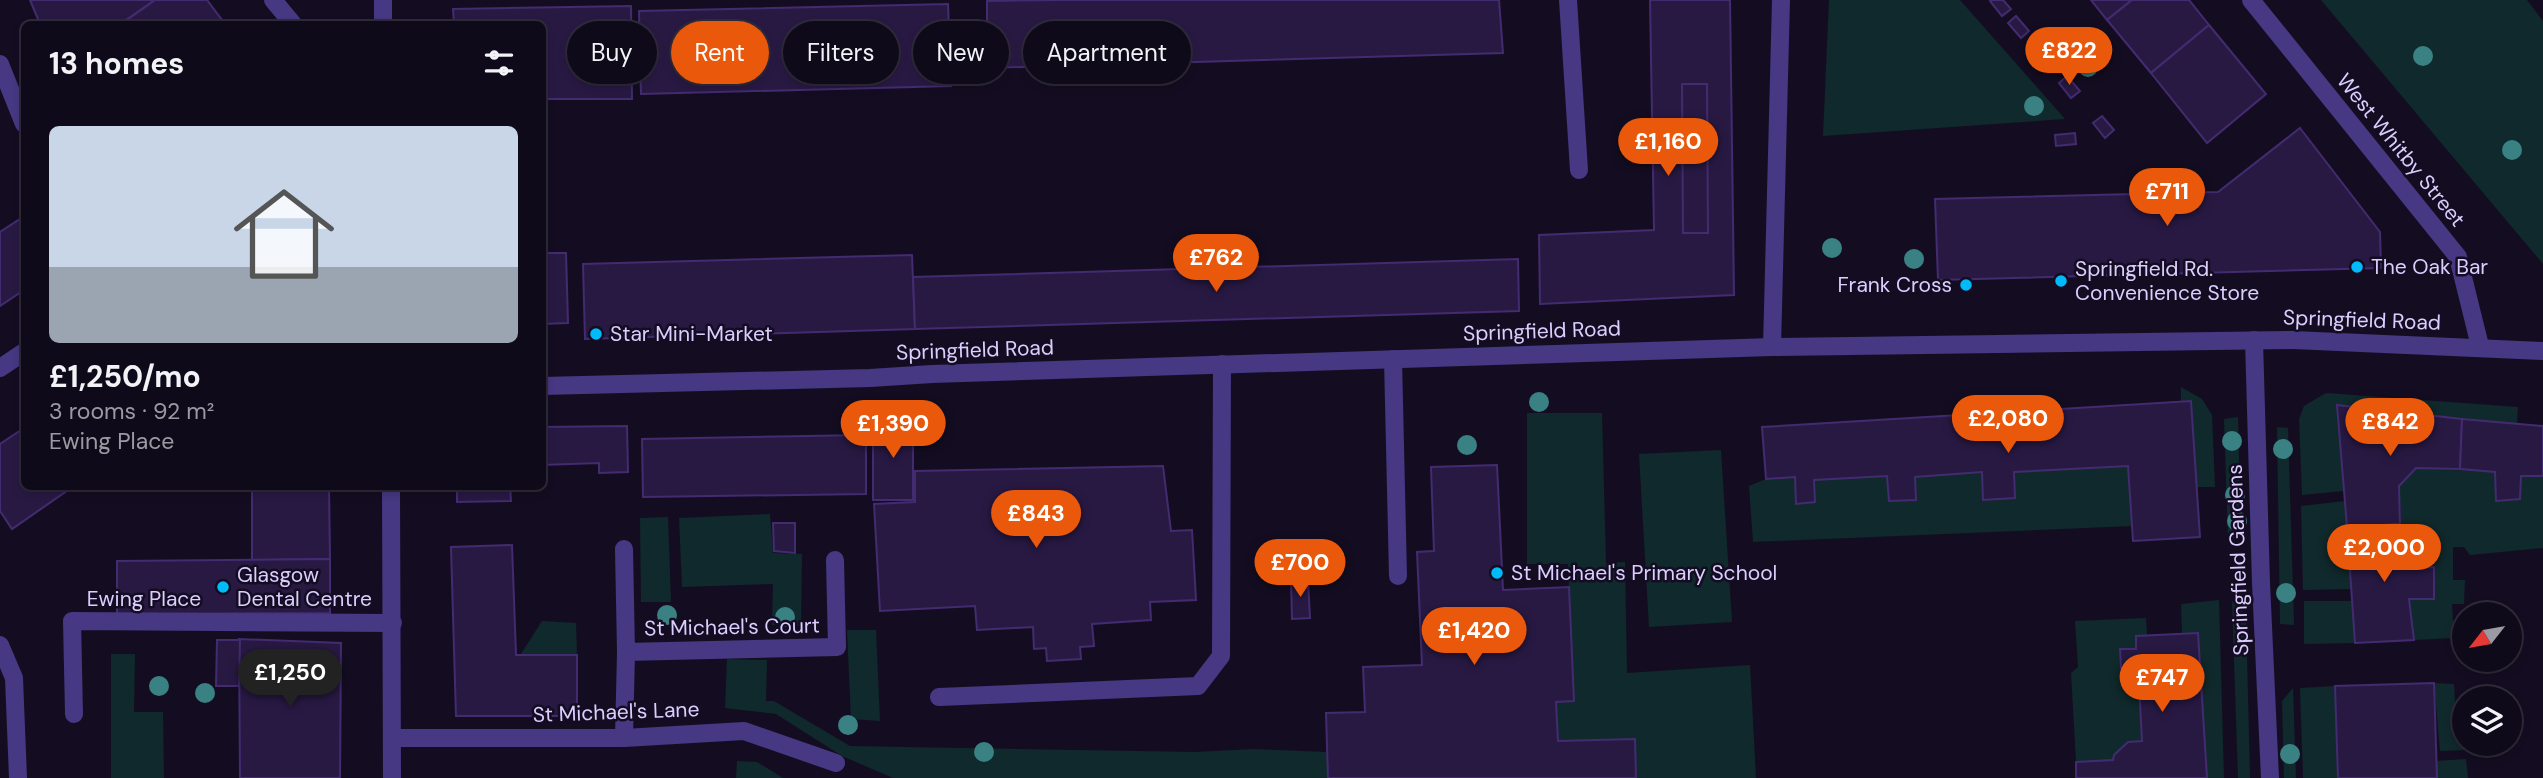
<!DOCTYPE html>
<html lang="en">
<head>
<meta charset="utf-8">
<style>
	:root { --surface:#0f0a1a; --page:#181323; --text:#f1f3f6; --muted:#9b9aa2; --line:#2f2b39; --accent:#ea580c }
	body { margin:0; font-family:"DM Sans",sans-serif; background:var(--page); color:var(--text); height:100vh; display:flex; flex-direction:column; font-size:26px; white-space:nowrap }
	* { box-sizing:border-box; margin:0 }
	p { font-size:23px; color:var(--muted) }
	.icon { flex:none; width:38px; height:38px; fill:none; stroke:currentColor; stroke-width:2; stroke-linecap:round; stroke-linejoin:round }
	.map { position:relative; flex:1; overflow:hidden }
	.details { position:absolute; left:21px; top:21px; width:525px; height:469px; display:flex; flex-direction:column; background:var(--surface); border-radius:10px; box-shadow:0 4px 10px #0003,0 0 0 2px var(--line) }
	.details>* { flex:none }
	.guide { position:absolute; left:567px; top:21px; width:665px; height:63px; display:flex; gap:14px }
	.needle { width:46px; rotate:239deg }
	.fabs { position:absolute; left:2452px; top:602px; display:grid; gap:14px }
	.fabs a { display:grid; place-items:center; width:70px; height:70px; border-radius:50%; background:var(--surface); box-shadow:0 4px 10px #0003,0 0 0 2px var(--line); font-size:35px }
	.price { position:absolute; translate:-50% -60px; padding:0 16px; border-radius:24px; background:var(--accent); color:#fff; font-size:23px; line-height:46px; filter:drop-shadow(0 2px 4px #0008) }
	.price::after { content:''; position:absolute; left:50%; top:42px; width:21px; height:16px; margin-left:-10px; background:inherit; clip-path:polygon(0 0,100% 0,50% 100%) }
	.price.current { background:#222; color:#fff }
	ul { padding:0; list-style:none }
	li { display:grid; align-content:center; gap:14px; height:371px; padding:0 28px }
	li span { display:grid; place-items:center; height:217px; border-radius:10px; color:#555 }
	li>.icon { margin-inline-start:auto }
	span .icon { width:126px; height:126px; fill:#fffc; stroke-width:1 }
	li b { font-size:30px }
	h2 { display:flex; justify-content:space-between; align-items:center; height:84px; padding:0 28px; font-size:30px }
	.pill { padding:0 24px; border-radius:32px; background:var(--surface); box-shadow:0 4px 10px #0003,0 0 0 2px var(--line); font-size:24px; line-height:63px }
	.pill.current { background:var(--accent); color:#fff }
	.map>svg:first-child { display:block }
	.green { fill:#10292c }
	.building { fill:#281943; stroke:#432b70; stroke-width:2 }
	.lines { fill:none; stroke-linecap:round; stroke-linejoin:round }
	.service { stroke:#463882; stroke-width:18 }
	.minor { stroke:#463882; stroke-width:18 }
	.tertiary { stroke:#463882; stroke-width:18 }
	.tree { fill:#3a8183 }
	.poi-dot { fill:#00baf9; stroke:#140d22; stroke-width:2.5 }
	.labels { text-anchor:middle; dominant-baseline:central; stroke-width:5; stroke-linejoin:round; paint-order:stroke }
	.street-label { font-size:21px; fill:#dbceff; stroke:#140d22 }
	.poi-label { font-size:21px; fill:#dbceff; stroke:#140d22; text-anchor:start }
</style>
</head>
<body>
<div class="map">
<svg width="2543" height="778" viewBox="0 0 2543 778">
	<rect width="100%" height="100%" fill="#140d22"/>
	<g class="green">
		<polygon points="1829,0 1960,0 2065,119 1823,136"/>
		<polygon points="2321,0 2527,0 2543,21 2543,264"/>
		<polygon points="2181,387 2202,399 2212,415 2215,487 2197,487 2191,402 2181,401"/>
		<polygon points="2326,393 2518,407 2517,424 2338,405 2344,491 2302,495 2299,419 2304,406"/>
		<polygon points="1527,413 1602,413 1606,563 1625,562 1627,673 1750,665 1756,778 1636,778 1635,739 1558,741 1556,702 1573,701 1568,564 1527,564"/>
		<polygon points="2238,417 2241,538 2228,537 2224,419"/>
		<polygon points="2277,427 2288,428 2294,625 2280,624"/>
		<polygon points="1721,450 1732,622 1649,627 1639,454"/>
		<polygon points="2128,466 2132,526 1753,542 1749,486 1766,479 1795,477 1796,503 1814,480 1887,476 1889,501 1915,500 1915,477 1982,472 1984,500 2015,498 2014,472"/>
		<polygon points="2416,468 2495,472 2496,500 2520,499 2521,476 2543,476 2543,548 2470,555 2464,547 2453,547 2453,580 2465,580 2464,604 2452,604 2454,638 2414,640 2409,599 2434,567 2404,568 2399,486"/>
		<polygon points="2345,501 2352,589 2303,590 2301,506"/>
		<polygon points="770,514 773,553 802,554 801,626 772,625 773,584 682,587 679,518"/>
		<polygon points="668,517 671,602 641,602 640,518"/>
		<polygon points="2219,600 2224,778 2206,778 2198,633 2182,634 2181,604"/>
		<polygon points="2232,601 2246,616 2250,778 2238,778"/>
		<polygon points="2304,601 2352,601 2355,643 2304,644"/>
		<polygon points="2146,618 2147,635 2136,636 2142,741 2128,742 2114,755 2113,760 2076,762 2071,673 2078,667 2075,621"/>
		<polygon points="542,621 576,623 577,655 521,654"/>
		<polygon points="847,630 876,630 880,721 851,719"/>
		<polygon points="111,654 135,654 134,712 163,712 164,778 111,778"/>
		<polygon points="727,659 767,660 766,701 774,701 850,746 1196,752 1253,749 1327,752 1328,778 893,778 842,756 776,714 725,708"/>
		<polygon points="2434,683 2454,684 2456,718 2464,718 2464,744 2467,744 2468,750 2440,751"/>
		<polygon points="2335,686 2338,778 2303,778 2300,688"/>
		<polygon points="2293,688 2296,778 2284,778 2282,701"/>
		<polygon points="2466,759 2468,778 2437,778 2436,761"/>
		<polygon points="737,761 757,762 783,778 736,778"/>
	</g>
	<g class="building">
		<polygon points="30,0 155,0 120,24 40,24"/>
		<polygon points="155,0 207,0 225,24 131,24 127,20"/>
		<polygon points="1059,0 1499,0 1503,53 987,68 987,1"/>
		<polygon points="1650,0 1730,0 1734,295 1540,304 1539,235 1654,230"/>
		<polygon points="1992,0 2003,0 2011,9 2002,16 1990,1"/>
		<polygon points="2091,0 2132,0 2107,20"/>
		<polygon points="2132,0 2189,0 2209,25 2151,73 2107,20"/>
		<polygon points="948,4 951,86 641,94 639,11"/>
		<polygon points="631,6 632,99 542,99 542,24 454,24 453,9"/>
		<polygon points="2016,16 2029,31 2021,38 2008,23"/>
		<polygon points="2209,25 2266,94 2207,143 2151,73"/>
		<polygon points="2067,76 2080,91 2071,98 2059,83"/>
		<polygon points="1682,84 1707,84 1708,233 1683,233"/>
		<polygon points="2102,116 2114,130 2105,138 2093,123"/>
		<polygon points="2300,128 2380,232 2381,268 1938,280 1935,199 2218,192"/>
		<polygon points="2075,133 2076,144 2056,146 2055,135"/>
		<polygon points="20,219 24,225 24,290 0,306 0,232"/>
		<polygon points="542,253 566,253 568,323 542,324"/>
		<polygon points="912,255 915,329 585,339 583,264"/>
		<polygon points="1518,259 1519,311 915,329 913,277"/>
		<polygon points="2191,401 2200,537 2133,541 2128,466 2014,472 2015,498 1983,500 1982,472 1915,477 1916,500 1889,501 1887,476 1814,480 1815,502 1796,504 1795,477 1766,479 1762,427"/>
		<polygon points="2337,405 2462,419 2460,469 2416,468 2399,486 2400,524 2347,527"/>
		<polygon points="866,408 866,494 643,497 642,439 865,435"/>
		<polygon points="2462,419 2543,426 2543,476 2521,476 2520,499 2496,501 2495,472 2460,469"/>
		<rect x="873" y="420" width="40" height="80"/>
		<polygon points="627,426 628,472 599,473 599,463 542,465 542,427"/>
		<polygon points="24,428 24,486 74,486 12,529 0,511 0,444"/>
		<polygon points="1497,465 1503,590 1569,587 1574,701 1556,702 1558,741 1635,739 1636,778 1328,778 1326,713 1365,712 1363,667 1422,665 1417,552 1434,551 1431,467"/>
		<polygon points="1163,466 1171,531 1192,530 1196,600 1150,602 1151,620 1092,624 1094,646 1080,647 1081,659 1047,661 1046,648 1034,649 1033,627 977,630 975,606 880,611 874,504 915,502 915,471"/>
		<polygon points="252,486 329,486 330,559 252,560"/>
		<polygon points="457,486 510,486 511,501 457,502"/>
		<polygon points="773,523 795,523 795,553 774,551"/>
		<polygon points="2400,524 2404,568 2434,567 2434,599 2409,599 2414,640 2355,643 2347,527"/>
		<polygon points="512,545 516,655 577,655 577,716 456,716 451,547"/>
		<polygon points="330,559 330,613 117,614 117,561"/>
		<polygon points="1291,580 1308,580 1310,618 1292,619"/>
		<polygon points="2198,633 2207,778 2076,778 2076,762 2113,760 2114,755 2128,742 2142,741 2138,665 2121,668 2120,649 2136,649 2136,636"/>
		<polygon points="239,639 341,643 340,778 240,778"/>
		<polygon points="217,640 240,640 239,686 216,686"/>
		<polygon points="2434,683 2437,778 2338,778 2335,686"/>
	</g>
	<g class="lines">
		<g class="service">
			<polyline points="1568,0 1579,170"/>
			<polyline points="0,64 24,124"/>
			<polyline points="1393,359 1398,576"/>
			<polyline points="0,645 14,678 18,778"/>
			<polyline points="939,697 1198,686 1221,656 1222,364"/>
		</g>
		<g class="minor">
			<polyline points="273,0 293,24"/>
			<polyline points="2251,0 2458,257 2480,346"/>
			<polyline points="2254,340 2261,583 2270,778"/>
			<polyline points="1772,347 1781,0"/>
			<polyline points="624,549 626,652 837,647 835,560"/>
			<polyline points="74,714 72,621 393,623"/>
			<polyline points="392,738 624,738 744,731 836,763"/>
			<polyline points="624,738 626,652"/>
		</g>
		<g class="tertiary">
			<polyline points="383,0 383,24"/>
			<polyline points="0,368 24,352"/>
			<polyline points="542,386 870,378 932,374 1772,347 2293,340 2543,351"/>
			<polyline points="391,486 392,778"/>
		</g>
	</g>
	<g class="tree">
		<circle cx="2423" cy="56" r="10"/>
		<circle cx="2088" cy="67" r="10"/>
		<circle cx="2034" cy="106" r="10"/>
		<circle cx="2512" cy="150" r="10"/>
		<circle cx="1832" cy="248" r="10"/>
		<circle cx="1914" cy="259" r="10"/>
		<circle cx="1539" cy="402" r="10"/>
		<circle cx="2232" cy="441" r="10"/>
		<circle cx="1467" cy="445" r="10"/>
		<circle cx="2283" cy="449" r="10"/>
		<circle cx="2235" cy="495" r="10"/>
		<circle cx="2237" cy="521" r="10"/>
		<circle cx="2286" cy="593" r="10"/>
		<circle cx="667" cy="615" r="10"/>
		<circle cx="785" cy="617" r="10"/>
		<circle cx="159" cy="686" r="10"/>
		<circle cx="205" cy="693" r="10"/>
		<circle cx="848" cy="725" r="10"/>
		<circle cx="984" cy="752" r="10"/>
		<circle cx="2290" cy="754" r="10"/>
	</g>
	<g class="poi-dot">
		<circle cx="2357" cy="267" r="7"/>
		<circle cx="2061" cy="281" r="7"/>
		<circle cx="1966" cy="285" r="7"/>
		<circle cx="596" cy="334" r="7"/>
		<circle cx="1497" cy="573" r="7"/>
		<circle cx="223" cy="587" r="7"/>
	</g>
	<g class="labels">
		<g class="street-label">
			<text transform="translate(2401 150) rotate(51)">West Whitby Street</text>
			<text transform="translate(2362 320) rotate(2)">Springfield Road</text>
			<text transform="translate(1542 331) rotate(-2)">Springfield Road</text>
			<text transform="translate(975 350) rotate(-2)">Springfield Road</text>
			<text transform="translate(2238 560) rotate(-92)">Springfield Gardens</text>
			<text x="144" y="599">Ewing Place</text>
			<text transform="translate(732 627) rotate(-1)">St Michael's Court</text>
			<text transform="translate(616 712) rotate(-2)">St Michael's Lane</text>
		</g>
		<g class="poi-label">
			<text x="2371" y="267">The Oak Bar</text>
			<text x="2075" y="269">Springfield Rd.<tspan x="2075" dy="24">Convenience Store</tspan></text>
			<text x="1952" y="285" text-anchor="end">Frank Cross</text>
			<text x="610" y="334">Star Mini-Market</text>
			<text x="1511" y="573">St Michael's Primary School</text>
			<text x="237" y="575">Glasgow<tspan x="237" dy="24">Dental Centre</tspan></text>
		</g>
	</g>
</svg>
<div class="fabs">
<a><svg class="needle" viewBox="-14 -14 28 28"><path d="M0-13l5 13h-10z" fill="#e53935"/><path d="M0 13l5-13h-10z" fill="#9b9aa2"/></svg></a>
<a><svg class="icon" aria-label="layers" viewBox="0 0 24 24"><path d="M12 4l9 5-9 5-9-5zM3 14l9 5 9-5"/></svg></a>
</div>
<b class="price" style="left:2069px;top:87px">£822</b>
<b class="price" style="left:1668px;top:178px">£1,160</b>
<b class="price" style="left:2167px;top:228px">£711</b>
<b class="price" style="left:1216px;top:294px">£762</b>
<b class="price" style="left:2008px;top:455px">£2,080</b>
<b class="price" style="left:2390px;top:458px">£842</b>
<b class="price" style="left:893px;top:460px">£1,390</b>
<b class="price" style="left:1036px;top:550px">£843</b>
<b class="price" style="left:2384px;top:584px">£2,000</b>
<b class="price" style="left:1300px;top:599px">£700</b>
<b class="price" style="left:1474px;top:667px">£1,420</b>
<b class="price current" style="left:290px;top:709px">£1,250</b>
<b class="price" style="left:2162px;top:714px">£747</b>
<div class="guide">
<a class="pill">Buy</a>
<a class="pill current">Rent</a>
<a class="pill">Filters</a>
<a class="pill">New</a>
<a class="pill">Apartment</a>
</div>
<section class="details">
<h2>13 homes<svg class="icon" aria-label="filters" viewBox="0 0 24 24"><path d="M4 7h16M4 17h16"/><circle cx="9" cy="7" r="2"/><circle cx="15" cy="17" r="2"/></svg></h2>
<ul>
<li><span style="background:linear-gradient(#c9d6e8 65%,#9aa5b1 0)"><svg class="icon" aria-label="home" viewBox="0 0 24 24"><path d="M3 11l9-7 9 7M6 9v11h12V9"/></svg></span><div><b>£1,250/mo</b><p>3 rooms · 92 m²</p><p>Ewing Place</p></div></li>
</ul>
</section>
</div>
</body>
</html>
